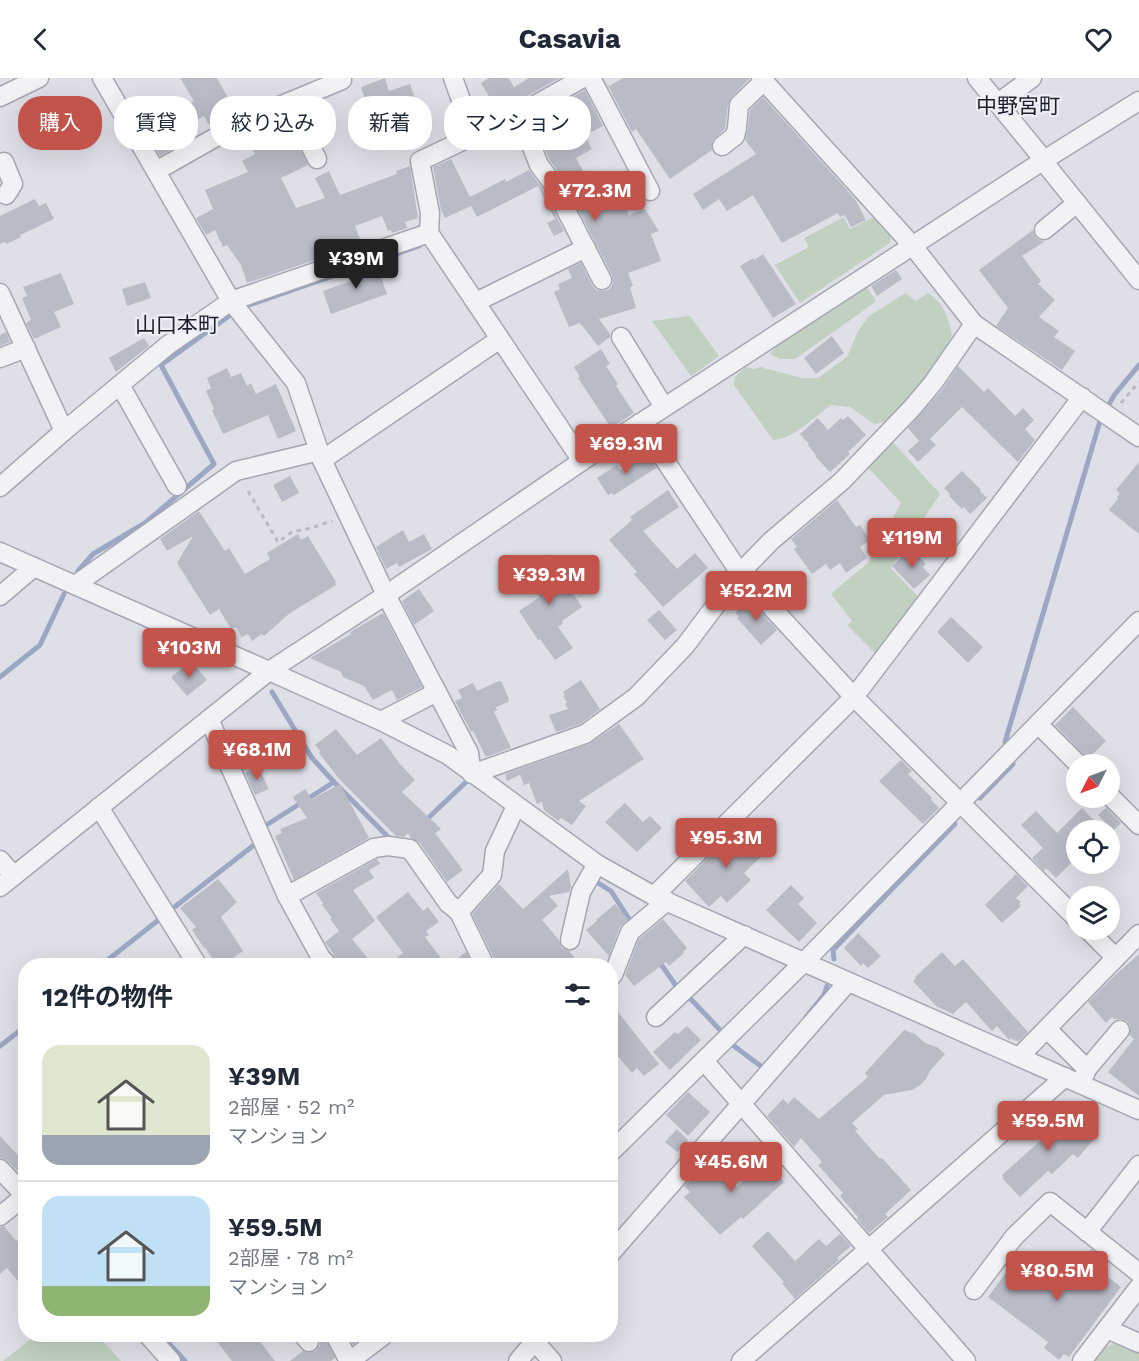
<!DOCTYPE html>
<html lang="ja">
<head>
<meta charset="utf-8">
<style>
	:root { --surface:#fff; --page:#f6f6f7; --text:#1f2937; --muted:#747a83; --line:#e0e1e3; --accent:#c3544c }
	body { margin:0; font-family:"Work Sans","Noto Sans JP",sans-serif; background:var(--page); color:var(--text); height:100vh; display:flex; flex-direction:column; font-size:22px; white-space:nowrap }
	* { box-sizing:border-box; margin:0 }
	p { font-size:20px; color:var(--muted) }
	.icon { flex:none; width:33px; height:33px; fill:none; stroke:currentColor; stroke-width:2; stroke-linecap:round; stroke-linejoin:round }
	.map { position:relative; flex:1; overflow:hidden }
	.details { position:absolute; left:18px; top:880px; width:600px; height:384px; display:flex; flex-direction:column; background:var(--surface); border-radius:24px; box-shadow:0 6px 24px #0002 }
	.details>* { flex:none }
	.banner { position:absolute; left:18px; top:18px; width:600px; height:54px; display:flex; gap:12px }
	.needle { width:39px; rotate:228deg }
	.buttons { position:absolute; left:1066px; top:676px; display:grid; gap:12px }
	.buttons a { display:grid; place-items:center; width:54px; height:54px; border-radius:50%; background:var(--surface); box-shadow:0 6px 24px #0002; font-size:30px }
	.price { position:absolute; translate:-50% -51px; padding:0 14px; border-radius:6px; background:var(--accent); color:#fff; font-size:20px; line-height:39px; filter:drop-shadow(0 2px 3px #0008) }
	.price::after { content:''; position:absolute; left:50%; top:36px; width:18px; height:14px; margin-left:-9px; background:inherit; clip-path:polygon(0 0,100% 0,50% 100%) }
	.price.selected { background:#222; color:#fff }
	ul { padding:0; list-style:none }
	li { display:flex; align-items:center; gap:18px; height:150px; padding:0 24px }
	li+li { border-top:2px solid var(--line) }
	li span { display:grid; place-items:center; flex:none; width:168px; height:120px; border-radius:18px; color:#555 }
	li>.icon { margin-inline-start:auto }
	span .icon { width:72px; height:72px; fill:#fffc; stroke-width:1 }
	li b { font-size:26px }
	h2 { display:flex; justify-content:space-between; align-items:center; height:72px; padding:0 24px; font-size:26px }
	.tag { padding:0 21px; border-radius:24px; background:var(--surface); box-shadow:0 6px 24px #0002; font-size:21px; line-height:54px }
	.tag.selected { background:var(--accent); color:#fff }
	header { display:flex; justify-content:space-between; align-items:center; height:78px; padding:0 24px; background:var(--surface); font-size:27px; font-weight:700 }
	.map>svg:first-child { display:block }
	.green { fill:#c1d0c0 }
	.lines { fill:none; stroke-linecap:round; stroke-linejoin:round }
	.stream { stroke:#9ca7c4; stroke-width:5 }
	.building { fill:#b9bbc6 }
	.minor-casing { stroke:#a5a6b1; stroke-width:21 }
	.path { stroke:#b9bbc1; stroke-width:3; stroke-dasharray:4.5 4.5; stroke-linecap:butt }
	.minor { stroke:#f1f2f5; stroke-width:18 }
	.labels { text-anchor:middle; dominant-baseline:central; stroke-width:4.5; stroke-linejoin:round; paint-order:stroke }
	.quarter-label { font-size:21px; fill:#1b1d2d; stroke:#eeeff5 }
</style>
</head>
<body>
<header><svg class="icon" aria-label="back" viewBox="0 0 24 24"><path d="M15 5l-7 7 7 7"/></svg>Casavia<svg class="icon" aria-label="heart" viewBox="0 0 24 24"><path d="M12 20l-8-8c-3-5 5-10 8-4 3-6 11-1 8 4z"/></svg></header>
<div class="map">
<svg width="1139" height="1283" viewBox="0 0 1139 1283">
	<rect width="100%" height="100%" fill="#dfe0e7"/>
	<g class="green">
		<polygon points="875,138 891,157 890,165 800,225 775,187 809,169 804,160 844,139 850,151"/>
		<polygon points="867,209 876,223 863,233 795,281 780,281 770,276 778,266 858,212"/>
		<path d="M906 215 916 223 928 215C943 224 949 240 952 257L928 303 888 343 874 346 850 329 831 327C813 340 795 360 773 362L734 307 735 299 745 289 754 291 760 289 802 300H818L847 279 858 253 869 238Z"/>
		<polygon points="690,238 719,278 691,298 652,243"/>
		<polygon points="891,362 940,416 891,490 920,521 877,577 847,547 852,543 831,516 868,485 901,425 866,387"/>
		<polygon points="36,1257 97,1257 121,1283 3,1283"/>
		<polygon points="1118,1264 1139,1274 1139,1283 1093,1283 1103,1270"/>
	</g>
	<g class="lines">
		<g class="stream">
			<polyline points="249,227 419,168"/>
			<polyline points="1109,326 1115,316 1139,287"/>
			<polyline points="78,493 93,476 145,445 214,386 161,287 229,238"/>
			<polyline points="0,599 40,567 64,516"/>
			<polyline points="272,614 312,680 334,704 388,759 393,762"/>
			<polyline points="1005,664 1100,343"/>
			<polyline points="980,720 1013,686 1011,684"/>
			<polyline points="424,744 466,704"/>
			<polyline points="268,746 334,704"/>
			<polyline points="595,803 611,813 631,844"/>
			<polyline points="172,831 254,767"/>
			<polyline points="834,881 833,872 955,746"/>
			<polyline points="658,882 679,912"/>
			<polyline points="100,888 161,840"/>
			<polyline points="687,917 721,953"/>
			<polyline points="806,939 824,917 827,908"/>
			<polyline points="0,968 26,948"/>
			<polyline points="734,968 762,989"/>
			<polyline points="163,1259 185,1283"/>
		</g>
	</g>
	<g class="building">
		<polygon points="180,0 217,0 231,25 223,27 228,37 209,47 204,38 175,55 182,65 160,78 145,52 194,23"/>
		<polygon points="385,0 389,13 410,6 418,30 421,29 432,55 412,64 396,27 368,36 363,22 365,21 361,9"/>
		<polygon points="489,0 509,0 514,9 529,0 560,0 498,34 481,5"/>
		<polygon points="604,0 609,8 623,0 750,0 731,20 728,26 725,51 712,63 712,72 670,101 636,51 632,54"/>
		<polygon points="585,12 603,48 585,57 592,71 576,80 603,129 605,128 606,129 622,122 629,137 645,131 659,153 651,156 661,183 628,195 633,208 630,209 636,230 599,241 610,256 610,259 598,268 580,245 569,249 554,214 560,211 558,206 572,200 568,191 581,185 592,207 596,212 602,213 608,212 612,208 613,203 612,197 561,98 549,81 533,41"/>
		<polygon points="763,19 855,121 866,142 851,149 845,137 840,139 838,135 782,165 753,117 727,133 719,121 703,132 693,116 756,76 745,62 748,51 750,32"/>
		<polygon points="266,46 271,55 288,47 308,87 281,100 296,130 325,120 315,100 329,93 340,117 397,96 396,93 410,88 418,140 405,144 407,150 392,155 391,152 388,153 382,138 355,148 362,166 247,205 241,187 227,167 223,169 215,152 206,157 196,140 213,131 205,112 248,94 242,83 255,76 245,56"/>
		<polygon points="513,51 517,61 496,71 491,62"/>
		<polygon points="451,81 470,119 505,101 506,104 529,92 541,109 564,153 554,158 547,145 555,141 538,108 477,139 471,128 445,140 441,132 433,89"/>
		<polygon points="35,121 39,128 46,125 54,141 20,157 21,159 6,166 5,164 0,166 0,138"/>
		<polygon points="1033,152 1036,160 1044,164 1022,178 1041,203 1038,206 1055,222 1039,239 1059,253 1054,259 1075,273 1062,292 996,248 1008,230 979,192"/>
		<polygon points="763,176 796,226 773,240 740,188 753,180 754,182"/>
		<polygon points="369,187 370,190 377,188 387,216 331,236 323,213 357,201 354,193"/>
		<polygon points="896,192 902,201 877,218 871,208"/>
		<polygon points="61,195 74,226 54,234 61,249 34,261 26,245 31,242 22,220 27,218 23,209"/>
		<polygon points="145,204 151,220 127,228 122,211"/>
		<polygon points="6,254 10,264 0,268 0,257"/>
		<polygon points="832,258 844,275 816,296 804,280"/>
		<polygon points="144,260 149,268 116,294 109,280"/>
		<polygon points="601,271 610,286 606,288 618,306 616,308 634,335 611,350 578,300 580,299 574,289"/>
		<polygon points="958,288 984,314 988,310 1015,338 1023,330 1034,342 1025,351 1035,362 1018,384 962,329 930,361 936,367 918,384 908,373 919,363 908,350 942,312"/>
		<polygon points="227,290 231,299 241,295 247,308 251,305 256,316 276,306 296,353 278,361 268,337 223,356 212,332 214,331 206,313 211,310 207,300"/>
		<polygon points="848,338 866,357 848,374 850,376 830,394 815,378 816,377 808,367 809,366 800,356 818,340 828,352 841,340 843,342"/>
		<polygon points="647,375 656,390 614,417 612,415 608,417 597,400 617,387 620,392"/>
		<polygon points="1139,384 1139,456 1109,432 1118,421 1117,419 1120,415 1116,412"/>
		<polygon points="962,393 981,412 980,413 987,420 970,436 964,429 962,431 949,418 950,416 944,410"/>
		<polygon points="290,398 299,415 282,424 273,407"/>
		<polygon points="668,412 679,429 643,453 677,491 695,475 708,490 663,529 634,496 637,494 609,462 632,442 630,439"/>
		<polygon points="837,422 856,449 860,447 870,462 860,469 867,480 846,495 840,485 830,492 826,486 812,496 794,471 797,469 791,461"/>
		<polygon points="199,433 225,473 229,470 245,496 270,481 267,475 298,456 301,462 308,458 336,504 335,505 336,507 290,535 264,558 262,556 252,563 248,556 242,559 236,549 231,551 219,531 210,537 177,485 193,458 167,473 160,461"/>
		<polygon points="403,452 409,464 424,456 432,471 399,489 397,485 386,491 376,469"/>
		<polygon points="911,470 926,486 923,489 930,497 914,511 892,488"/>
		<polygon points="547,476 582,529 562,543 563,545 558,549 573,570 555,582 540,561 538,562 519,533 540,519 522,492"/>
		<polygon points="419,511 434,533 414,547 402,523"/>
		<polygon points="750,522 777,552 761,567 737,540 739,538 735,535"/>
		<polygon points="659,532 677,552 665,562 647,542"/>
		<polygon points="383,535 422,609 397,622 392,612 373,622 364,608 343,599 341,594 310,580 351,556 350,554"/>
		<polygon points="951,539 983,569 968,585 937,554"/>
		<polygon points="191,583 207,602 187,618 171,599"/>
		<polygon points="581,602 600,631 580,646 556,654 549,637 568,631 565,626 567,624 563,618 565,617 563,614"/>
		<polygon points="499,603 499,604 501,603 509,621 508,624 496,629 497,632 494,634 511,670 486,679 473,653 471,654 455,623 462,620 458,612 473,605 477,613"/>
		<polygon points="1073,629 1106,663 1088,681 1055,647"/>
		<polygon points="619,646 644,681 579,723 586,728 572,747 561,740 558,743 544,732 542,724 537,726 529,705 524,707 520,697 507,703 505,696 589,666"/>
		<polygon points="336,651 357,677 381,660 400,686 415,702 402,714 441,751 435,755 463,792 447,804 419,764 411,760 408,755 404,759 396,758 340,702 319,675 320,673 315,667"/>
		<polygon points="901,682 912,693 908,696 932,720 931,722 939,730 923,746 879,703"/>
		<polygon points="258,689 269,711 255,717 245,695"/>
		<polygon points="340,706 369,760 294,802 275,758 282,755 280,751 307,740 293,719 305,711 312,721"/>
		<polygon points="625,725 643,744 650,738 662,750 637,774 605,744"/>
		<polygon points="1082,730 1104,753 1077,753 1077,779 1056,800 1046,790 1044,793 1032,780 1043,770 1021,747 1036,733 1057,755"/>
		<polygon points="1106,730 1121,745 1113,753 1098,737"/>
		<polygon points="741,748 766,774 744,795 751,802 727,825 721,818 709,829 685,803"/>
		<polygon points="377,781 380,786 369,792 374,800 353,812 375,843 352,861 374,888 342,888 325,864 339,853 330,841 332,840 322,827 323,825 316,815"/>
		<polygon points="568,791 571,809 569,814 549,818 558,828 542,842 559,862 562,870 569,873 574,879 564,888 496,888 495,883 472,836 499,806 523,831"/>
		<polygon points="1016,796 1028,808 1016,820 1021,824 1019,826 1021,828 1002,845 985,827"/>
		<polygon points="218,801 237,824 221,839 243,873 221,888 217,888 205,869 204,870 192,852 196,849 180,830"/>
		<polygon points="791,807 804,820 798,826 817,845 799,864 766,832"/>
		<polygon points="408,814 423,833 428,829 439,844 426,853 429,857 425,859 447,888 386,888 403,875 376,839"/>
		<polygon points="615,826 628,841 620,849 609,878 586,852 597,843 596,842"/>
		<polygon points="663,841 687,870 683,874 684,875 669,888 666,884 634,908 625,897 639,861"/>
		<polygon points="858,855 881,878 868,890 863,885 861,888 844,870"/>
		<polygon points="466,874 473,888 448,888"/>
		<polygon points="942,874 955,888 963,881 1028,954 1018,964 1016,962 1015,963 1011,960 1009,962 997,948 992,953 966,924 953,936 936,928 913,903 916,900 915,899"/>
		<polygon points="1139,876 1139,1018 1108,994 1134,961 1130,957 1130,948 1127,943 1121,941 1114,941 1112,939 1106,945 1088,924 1112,900"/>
		<polygon points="610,924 659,986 644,998 637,990 632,995 610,969"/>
		<polygon points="687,948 701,962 670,992 653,974 675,954 678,956"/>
		<polygon points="904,952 915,956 925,965 937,969 945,976 930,993 926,1001 920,1007 912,1012 884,1017 852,1045 858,1051 855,1053 880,1081 882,1080 911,1112 885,1136 888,1139 869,1155 857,1141 858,1139 840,1118 843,1115 818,1087 822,1084 801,1060 794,1069 767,1038 783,1021 788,1026 794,1019 819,1041 868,999 865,995"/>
		<polygon points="688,1014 710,1034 688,1058 666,1037"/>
		<polygon points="1052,1029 1058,1036 1061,1033 1074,1047 1075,1044 1089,1056 1088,1057 1093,1062 1078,1080 1073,1076 1052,1096 1048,1093 1020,1119 1002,1100 1004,1099 1002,1097 1049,1055 1037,1042"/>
		<polygon points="677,1051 688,1062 677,1074 665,1064"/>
		<polygon points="0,1058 26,1086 26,1095 22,1098 8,1083 0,1080"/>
		<polygon points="771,1077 781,1089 775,1094 784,1104 743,1141 741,1139 720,1157 684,1119 690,1114 684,1108 713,1082 737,1109"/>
		<polygon points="4,1148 16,1163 18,1162 26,1172 26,1213 7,1190 0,1196 0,1149"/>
		<polygon points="768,1153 795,1183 819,1161 826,1168 840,1156 851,1168 837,1180 839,1182 795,1221 782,1205 784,1204 752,1168"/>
		<polygon points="1091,1171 1106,1183 1099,1192 1121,1209 1069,1279 1064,1276 1059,1282 1044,1270 1048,1264 988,1219 1016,1181 1059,1214"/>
		<polygon points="212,1257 255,1257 275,1283 232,1283"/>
		<polygon points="324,1257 335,1280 331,1283 290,1283 303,1273 310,1275 316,1273 320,1267 320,1261"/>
		<polygon points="348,1257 365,1257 353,1267"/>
	</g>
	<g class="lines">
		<g class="minor-casing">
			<g id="minor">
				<polyline points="102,0 231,223 296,305 322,382 386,517 469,675 472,696 585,656 636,619 685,568 740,495 771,463 842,403 912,330 933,305 974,246"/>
				<polyline points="453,0 474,58"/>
				<polyline points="591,0 650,113"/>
				<polyline points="761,0 912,167 974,246 1139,359"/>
				<polyline points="977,0 1044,82"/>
				<polyline points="0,19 39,0"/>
				<polyline points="289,24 317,81"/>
				<polyline points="998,25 1032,0"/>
				<polyline points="519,36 539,87 551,103 602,202"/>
				<polyline points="722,68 735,58 737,50 739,27 764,3"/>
				<polyline points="1043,83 1139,202"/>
				<polyline points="0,86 4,84 13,106 6,117"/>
				<polyline points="156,93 246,42 342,2 341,0"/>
				<polyline points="1044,152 1077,125"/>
				<polyline points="0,215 64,353"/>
				<polyline points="476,224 586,170"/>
				<polyline points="621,259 664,329"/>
				<polyline points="0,280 26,270"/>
				<polyline points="120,307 177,408"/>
				<polyline points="640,345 740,495 854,619 1077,841"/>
				<polyline points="322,382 500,261"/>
				<polyline points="582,383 429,155 430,135 420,83 519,36 583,0"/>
				<polyline points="0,409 64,353 168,267 231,223 429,155"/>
				<polyline points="0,474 269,593 381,643 448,677 597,786 654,818 1139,1032"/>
				<polyline points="75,507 236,393 319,373"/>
				<polyline points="0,518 34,489"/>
				<polyline points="209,641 287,818 321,880 329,888"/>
				<polyline points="381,643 437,614"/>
				<polyline points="1038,646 1079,687"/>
				<polyline points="1110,718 1139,747"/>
				<polyline points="99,729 198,888"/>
				<polyline points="0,782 14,798"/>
				<polyline points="0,809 269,593 386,517 582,383 1044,82 1139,23"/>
				<polyline points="287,818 374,770 388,768 410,771 448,825 459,834 492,797 495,773 516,728"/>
				<polyline points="654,818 854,619 1082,319"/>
				<polyline points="459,834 485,888"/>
				<polyline points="1088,852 1116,880"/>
				<polyline points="570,862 581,814 597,786"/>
				<polyline points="613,897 630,854 667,823"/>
				<polyline points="656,939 744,857"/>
				<polyline points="1047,951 1087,991"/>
				<polyline points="1019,979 1139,856"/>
				<polyline points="704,983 966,1283"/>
				<polyline points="1081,1006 1087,991 1120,952"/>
				<polyline points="610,1075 804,884 1139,543"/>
				<polyline points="0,1091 26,1119"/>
				<polyline points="0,1138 26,1117"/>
				<polyline points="1087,1154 1139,1087"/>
				<polyline points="610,1176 848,904"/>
				<polyline points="974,1212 1014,1159 1050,1124 1139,1195"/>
				<polyline points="1107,1251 1139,1265"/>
				<polyline points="148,1257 171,1283"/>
				<polyline points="303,1257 309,1264"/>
				<polyline points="335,1257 349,1283"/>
				<polyline points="529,1257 552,1283"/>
				<polyline points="350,1283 384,1257"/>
				<polyline points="518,1283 540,1257"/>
				<polyline points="741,1283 1065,999"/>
				<polyline points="1082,1283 1139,1209"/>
			</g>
		</g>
		<g class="path">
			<polyline points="1121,325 1139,304"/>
			<polyline points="248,413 278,464 292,454 311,450 332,443"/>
		</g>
		<use href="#minor" class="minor"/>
	</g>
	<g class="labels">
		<g class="quarter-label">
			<text x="1018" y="27">中野宮町</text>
			<text x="177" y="246">山口本町</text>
		</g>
	</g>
</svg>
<div class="buttons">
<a><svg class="needle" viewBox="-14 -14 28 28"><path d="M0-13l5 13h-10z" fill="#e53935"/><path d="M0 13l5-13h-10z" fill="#747a83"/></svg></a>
<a><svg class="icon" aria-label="locate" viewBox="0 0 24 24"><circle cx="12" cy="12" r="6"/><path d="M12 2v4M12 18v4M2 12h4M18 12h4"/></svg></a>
<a><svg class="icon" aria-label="layers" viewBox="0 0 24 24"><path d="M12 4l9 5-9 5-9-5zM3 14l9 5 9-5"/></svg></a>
</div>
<b class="price" style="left:595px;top:144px">¥72.3M</b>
<b class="price selected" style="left:356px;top:212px">¥39M</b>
<b class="price" style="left:626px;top:397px">¥69.3M</b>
<b class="price" style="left:912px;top:491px">¥119M</b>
<b class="price" style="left:549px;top:528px">¥39.3M</b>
<b class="price" style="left:756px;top:544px">¥52.2M</b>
<b class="price" style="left:189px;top:601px">¥103M</b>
<b class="price" style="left:257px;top:703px">¥68.1M</b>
<b class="price" style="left:726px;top:791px">¥95.3M</b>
<b class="price" style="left:1048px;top:1074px">¥59.5M</b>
<b class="price" style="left:731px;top:1115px">¥45.6M</b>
<b class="price" style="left:1057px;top:1224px">¥80.5M</b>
<div class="banner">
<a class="tag selected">購入</a>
<a class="tag">賃貸</a>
<a class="tag">絞り込み</a>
<a class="tag">新着</a>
<a class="tag">マンション</a>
</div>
<section class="details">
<h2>12件の物件<svg class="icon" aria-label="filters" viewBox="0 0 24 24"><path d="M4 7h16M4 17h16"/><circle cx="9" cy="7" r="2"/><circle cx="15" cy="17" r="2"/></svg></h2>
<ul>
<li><span style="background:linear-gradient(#dfe7d0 75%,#9aa5b1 0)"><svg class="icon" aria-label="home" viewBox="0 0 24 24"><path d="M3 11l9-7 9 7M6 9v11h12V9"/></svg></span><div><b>¥39M</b><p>2部屋 · 52 m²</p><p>マンション</p></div></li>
<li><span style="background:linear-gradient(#bfe0f5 75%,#8fb573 0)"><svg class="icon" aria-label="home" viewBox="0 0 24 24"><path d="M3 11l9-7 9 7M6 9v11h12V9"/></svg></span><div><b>¥59.5M</b><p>2部屋 · 78 m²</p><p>マンション</p></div></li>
</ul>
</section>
</div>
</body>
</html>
